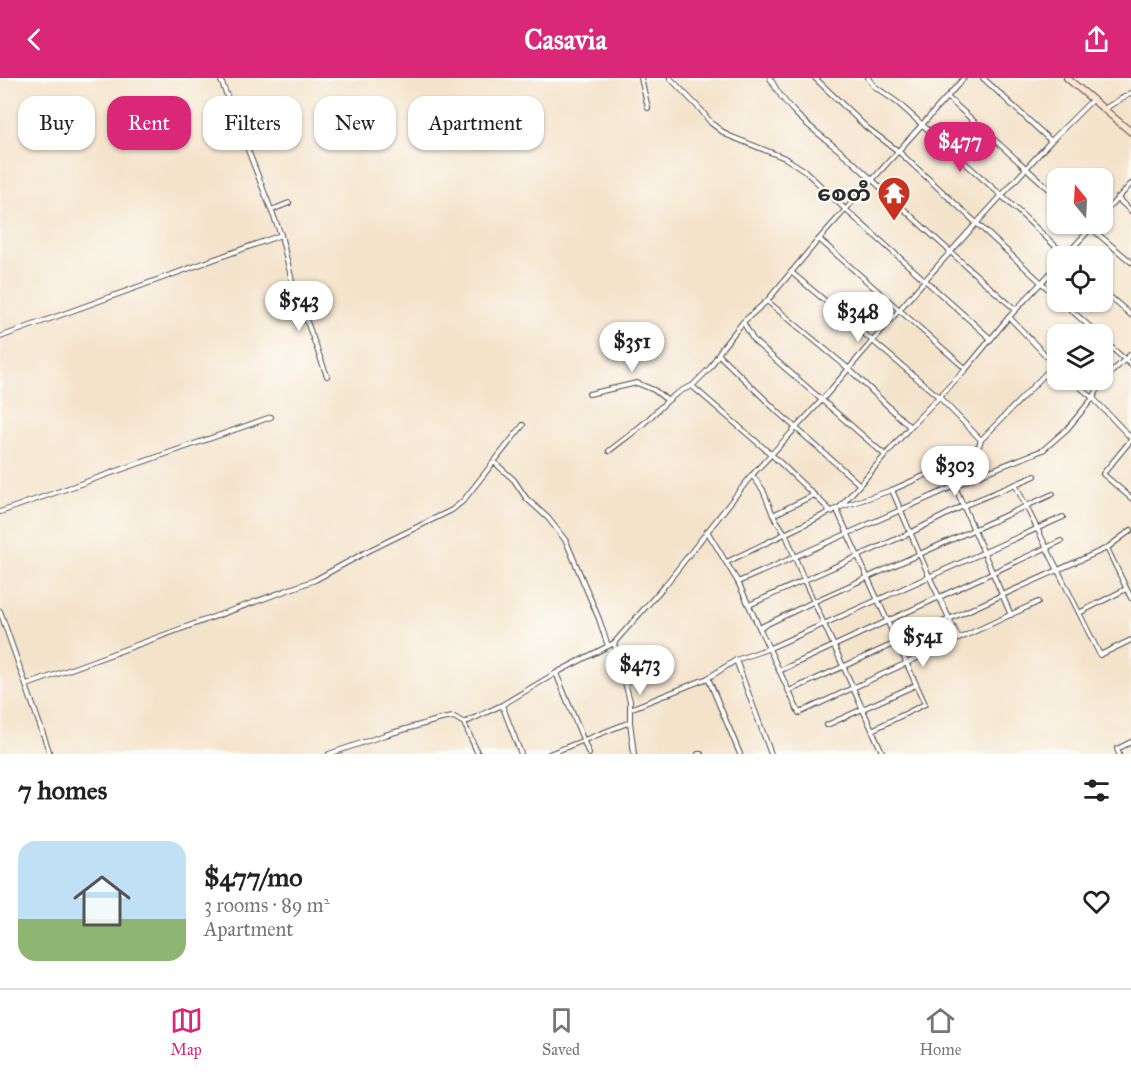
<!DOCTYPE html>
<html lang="en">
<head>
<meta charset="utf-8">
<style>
	:root { --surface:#fff; --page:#f2f2f2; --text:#222; --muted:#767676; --line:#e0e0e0; --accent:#db2777 }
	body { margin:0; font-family:"IM FELL Great Primer","Noto Sans Myanmar",serif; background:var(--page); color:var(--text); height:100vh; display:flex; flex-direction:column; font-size:22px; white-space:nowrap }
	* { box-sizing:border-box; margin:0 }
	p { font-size:20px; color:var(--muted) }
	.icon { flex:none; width:33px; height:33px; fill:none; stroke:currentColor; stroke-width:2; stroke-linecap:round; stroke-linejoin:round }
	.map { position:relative; height:676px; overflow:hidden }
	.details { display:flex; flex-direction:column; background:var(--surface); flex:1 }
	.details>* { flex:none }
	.banner { position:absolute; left:18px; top:18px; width:600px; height:54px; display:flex; gap:12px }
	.needle { width:39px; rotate:342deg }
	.tools { position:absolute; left:1047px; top:90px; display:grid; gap:12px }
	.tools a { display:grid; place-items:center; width:66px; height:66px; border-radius:12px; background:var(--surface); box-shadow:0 2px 4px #0004; font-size:30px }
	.price { position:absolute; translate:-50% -51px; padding:0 14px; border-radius:21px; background:#fff; color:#222; font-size:20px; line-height:39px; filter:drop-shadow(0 2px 3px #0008) }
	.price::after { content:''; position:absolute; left:50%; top:36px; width:18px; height:14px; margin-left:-9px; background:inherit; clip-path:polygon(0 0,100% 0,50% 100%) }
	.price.on { background:var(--accent); color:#fff }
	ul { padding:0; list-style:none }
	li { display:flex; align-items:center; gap:18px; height:150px; padding:0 18px }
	li span { display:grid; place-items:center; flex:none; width:168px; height:120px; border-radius:18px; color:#555 }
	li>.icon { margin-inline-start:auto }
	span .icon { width:72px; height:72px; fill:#fffc; stroke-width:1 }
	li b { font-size:26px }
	h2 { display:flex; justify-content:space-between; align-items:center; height:72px; padding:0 18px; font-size:26px }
	.tag { padding:0 21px; border-radius:18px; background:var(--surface); box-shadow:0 2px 4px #0004; font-size:21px; line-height:54px }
	.tag.on { background:var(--accent); color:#fff }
	header { display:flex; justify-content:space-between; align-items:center; height:78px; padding:0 18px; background:var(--accent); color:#fff; font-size:27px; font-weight:800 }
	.menu { display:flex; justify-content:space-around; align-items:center; height:84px; border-top:2px solid var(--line); background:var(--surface); font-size:16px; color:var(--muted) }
	.menu a { display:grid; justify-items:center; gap:3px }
	.menu .on { color:var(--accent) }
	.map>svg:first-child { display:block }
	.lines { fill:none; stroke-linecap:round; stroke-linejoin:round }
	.street-casing { stroke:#494743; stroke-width:6 }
	.secondary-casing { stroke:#494743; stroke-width:8 }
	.street { stroke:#fff; stroke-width:4 }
	.secondary { stroke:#fde4d1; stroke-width:6 }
	.labels { text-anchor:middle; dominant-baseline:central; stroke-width:4.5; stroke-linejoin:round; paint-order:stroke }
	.poi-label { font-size:22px; font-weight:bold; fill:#2b2b2b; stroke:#fdfcf7; text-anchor:end }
</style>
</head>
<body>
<header><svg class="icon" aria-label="back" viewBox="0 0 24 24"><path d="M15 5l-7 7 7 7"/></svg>Casavia<svg class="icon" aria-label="share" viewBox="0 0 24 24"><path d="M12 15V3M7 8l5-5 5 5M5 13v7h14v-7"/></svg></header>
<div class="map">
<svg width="1131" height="676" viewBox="0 0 1131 676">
	<rect width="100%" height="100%" fill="#fdfcf7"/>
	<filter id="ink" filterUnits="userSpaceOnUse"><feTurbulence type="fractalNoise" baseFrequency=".0167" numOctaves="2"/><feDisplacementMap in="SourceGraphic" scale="12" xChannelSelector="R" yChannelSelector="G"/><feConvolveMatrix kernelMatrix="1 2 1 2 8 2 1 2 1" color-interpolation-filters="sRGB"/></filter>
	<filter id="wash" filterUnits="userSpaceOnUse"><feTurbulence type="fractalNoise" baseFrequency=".008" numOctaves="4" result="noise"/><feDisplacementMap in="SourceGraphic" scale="24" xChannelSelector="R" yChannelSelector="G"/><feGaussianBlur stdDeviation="1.35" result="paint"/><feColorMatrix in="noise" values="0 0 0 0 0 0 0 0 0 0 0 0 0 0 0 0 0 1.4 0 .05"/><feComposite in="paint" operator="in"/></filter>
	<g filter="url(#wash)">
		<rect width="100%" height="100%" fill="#f4e3cb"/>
	</g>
	<g filter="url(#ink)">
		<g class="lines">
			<g class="street-casing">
				<g id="street">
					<polyline points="220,0 281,157 292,203 327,298"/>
					<polyline points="641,0 648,30"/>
					<polyline points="670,0 701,32 711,45 727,57 785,80 804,92 846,132 991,261"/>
					<path d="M770 0C791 41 821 55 853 84 907 134 960 184 1016 232"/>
					<polyline points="815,0 866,49 898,73 1058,220"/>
					<polyline points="868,0 874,8 898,25 1002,118 1066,178"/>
					<polyline points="983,0 1051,63"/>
					<polyline points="947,19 1058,119"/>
					<polyline points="1104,31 1131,15"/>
					<polyline points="1117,120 1131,133"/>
					<polyline points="272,132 289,125"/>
					<polyline points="1102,137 1131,106"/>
					<polyline points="1086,146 1131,184"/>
					<polyline points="819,161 966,291"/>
					<polyline points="1065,178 1095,146"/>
					<polyline points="791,194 939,319 981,362 979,368 949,382 946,388 1011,537"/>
					<polyline points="1102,212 1131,237"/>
					<polyline points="767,223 849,291 910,349"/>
					<polyline points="1062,224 1098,256"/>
					<polyline points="1009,239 1058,290"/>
					<polyline points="743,244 754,263 885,377"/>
					<polyline points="0,259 281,157"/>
					<polyline points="1102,261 1131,287"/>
					<polyline points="718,276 779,335 859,406"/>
					<polyline points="1071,302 1093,320 1131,360"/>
					<polyline points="589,316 637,305 654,312 667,322"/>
					<polyline points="981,362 1054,287"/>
					<polyline points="1131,362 1103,396 1131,420"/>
					<path d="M609 373C620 364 632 356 643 346 659 332 671 315 692 308"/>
					<polyline points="494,384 514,402 526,420 548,440 566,463 599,541 608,568"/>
					<polyline points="752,397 763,412 773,437 786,457 804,502 883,676"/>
					<polyline points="1016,408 1100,577 1131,562"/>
					<polyline points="892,412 929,498 959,561"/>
					<polyline points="841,429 892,412 946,388"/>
					<polyline points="837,432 925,626 872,652"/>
					<polyline points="0,434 271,339"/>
					<polyline points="832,434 772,377 692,308 710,290 722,270 743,244 767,223 819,161 964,0"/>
					<polyline points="773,437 814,417"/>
					<polyline points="707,453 738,504 799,635 1038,524"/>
					<polyline points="1107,470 1131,520"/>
					<polyline points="727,484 840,429 910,349 966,291 1009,239 1058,187"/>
					<polyline points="738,504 982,396 1043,372 1067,351 1093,320 1102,303 1131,276"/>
					<polyline points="749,527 910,455 963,428 1035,398"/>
					<polyline points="0,533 50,676"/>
					<polyline points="1079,535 1126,511"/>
					<polyline points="761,549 813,524 1053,416"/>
					<polyline points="614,565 630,623 630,644 634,676"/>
					<polyline points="736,582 771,676"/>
					<polyline points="779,593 1061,463"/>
					<polyline points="556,595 589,676"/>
					<polyline points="708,600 740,676"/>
					<polyline points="27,607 315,502 368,473 452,432 463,423 523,347"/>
					<polyline points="789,613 1107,470 1131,452"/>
					<polyline points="502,627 521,676"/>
					<polyline points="630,631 708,600 736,582 770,570 1063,439"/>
					<polyline points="827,647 916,607"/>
					<polyline points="329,676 385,657 441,641 454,639 464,645"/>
					<polyline points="478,676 464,645 502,627 556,595 614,565 666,506 752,397 821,323 925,202 1051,63 1092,22"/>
					<polyline points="549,676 630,644"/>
					<polyline points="698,676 701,676"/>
					<polyline points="1119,676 1117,671 1131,664"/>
				</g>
			</g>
			<g class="secondary-casing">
				<polyline id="secondary" points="1067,0 1131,54"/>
			</g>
			<use href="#street" class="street"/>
			<use href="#secondary" class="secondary"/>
		</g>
	</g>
	<defs>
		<g id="temple-pin" transform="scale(1.725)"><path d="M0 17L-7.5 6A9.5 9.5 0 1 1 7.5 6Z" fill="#c8321e" stroke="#fdfcf7"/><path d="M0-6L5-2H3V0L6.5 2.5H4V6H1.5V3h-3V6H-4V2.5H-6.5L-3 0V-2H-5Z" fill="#fff"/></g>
	</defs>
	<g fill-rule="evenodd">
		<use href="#temple-pin" x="894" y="115"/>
	</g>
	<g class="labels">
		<g class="poi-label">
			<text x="871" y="115">စေတီ</text>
		</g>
	</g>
</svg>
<div class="tools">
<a><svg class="needle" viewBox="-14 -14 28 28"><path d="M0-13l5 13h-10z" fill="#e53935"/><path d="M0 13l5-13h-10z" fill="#767676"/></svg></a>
<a><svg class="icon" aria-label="locate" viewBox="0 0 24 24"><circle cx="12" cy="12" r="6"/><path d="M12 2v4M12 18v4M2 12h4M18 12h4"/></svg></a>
<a><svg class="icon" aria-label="layers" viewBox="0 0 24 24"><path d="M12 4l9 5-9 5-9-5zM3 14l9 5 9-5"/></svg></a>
</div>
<b class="price on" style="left:960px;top:95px">$477</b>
<b class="price" style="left:299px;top:254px">$543</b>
<b class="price" style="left:858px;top:265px">$348</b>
<b class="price" style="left:632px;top:295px">$351</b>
<b class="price" style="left:955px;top:419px">$303</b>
<b class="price" style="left:923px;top:590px">$541</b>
<b class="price" style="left:640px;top:618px">$473</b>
<div class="banner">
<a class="tag">Buy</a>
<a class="tag on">Rent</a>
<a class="tag">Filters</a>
<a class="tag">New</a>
<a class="tag">Apartment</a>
</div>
</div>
<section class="details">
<h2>7 homes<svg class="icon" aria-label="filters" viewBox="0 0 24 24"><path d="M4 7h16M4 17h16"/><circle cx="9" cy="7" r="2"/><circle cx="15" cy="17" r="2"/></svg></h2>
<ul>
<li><span style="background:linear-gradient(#bfe0f5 65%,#8fb573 0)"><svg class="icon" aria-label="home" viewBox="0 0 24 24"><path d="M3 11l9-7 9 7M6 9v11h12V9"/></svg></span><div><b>$477/mo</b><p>3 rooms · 89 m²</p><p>Apartment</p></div><svg class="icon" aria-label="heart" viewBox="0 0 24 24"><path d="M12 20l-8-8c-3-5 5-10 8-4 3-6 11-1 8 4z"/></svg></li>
</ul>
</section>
<nav class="menu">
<a class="on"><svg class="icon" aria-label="map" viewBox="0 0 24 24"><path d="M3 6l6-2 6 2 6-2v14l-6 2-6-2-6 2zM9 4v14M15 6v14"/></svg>Map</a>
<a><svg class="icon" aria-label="saved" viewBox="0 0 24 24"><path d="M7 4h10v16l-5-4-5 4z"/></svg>Saved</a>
<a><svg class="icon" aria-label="home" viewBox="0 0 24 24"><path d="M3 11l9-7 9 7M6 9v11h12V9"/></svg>Home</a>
</nav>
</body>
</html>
